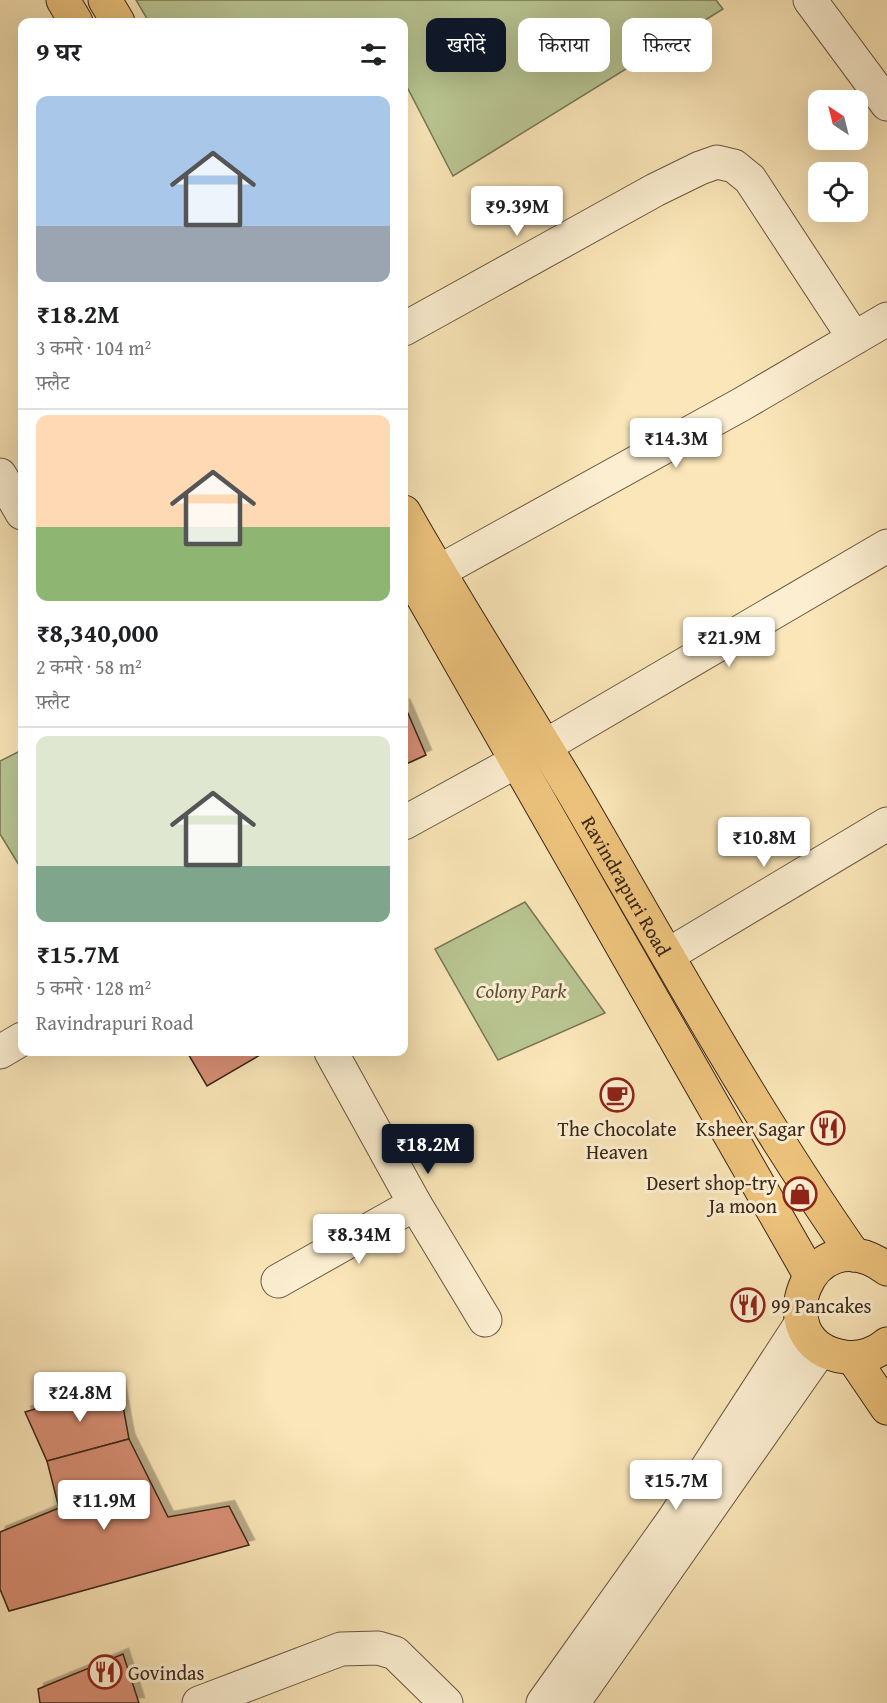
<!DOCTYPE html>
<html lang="hi">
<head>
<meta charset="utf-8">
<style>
	:root { --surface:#fff; --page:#f2f2f2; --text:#202124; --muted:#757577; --line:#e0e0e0; --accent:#111827 }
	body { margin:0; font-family:"Gentium Book Plus","Noto Serif Devanagari",serif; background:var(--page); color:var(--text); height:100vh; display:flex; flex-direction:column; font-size:22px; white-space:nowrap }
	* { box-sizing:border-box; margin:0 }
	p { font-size:20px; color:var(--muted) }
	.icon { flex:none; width:33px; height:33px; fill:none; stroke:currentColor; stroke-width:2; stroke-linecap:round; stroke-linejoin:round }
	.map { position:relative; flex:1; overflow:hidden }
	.drawer { position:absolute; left:18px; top:18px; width:390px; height:1038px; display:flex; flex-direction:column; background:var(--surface); border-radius:12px; box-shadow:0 6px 24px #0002 }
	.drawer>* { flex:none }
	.top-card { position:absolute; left:426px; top:18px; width:370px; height:54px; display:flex; gap:12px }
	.needle { width:39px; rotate:325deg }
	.controls { position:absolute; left:808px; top:90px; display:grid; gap:12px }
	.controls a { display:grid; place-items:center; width:60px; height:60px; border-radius:12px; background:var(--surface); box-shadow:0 6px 24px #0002; font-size:30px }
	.price { position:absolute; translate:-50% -51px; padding:0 14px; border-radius:6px; background:#fff; color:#222; font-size:20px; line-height:39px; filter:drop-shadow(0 2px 3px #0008) }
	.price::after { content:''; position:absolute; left:50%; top:36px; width:18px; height:14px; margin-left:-9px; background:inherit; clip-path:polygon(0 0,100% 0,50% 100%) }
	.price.current { background:var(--accent); color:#fff }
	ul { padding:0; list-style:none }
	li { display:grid; align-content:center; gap:12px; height:318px; padding:0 18px }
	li+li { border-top:2px solid var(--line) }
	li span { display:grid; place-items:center; height:186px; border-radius:12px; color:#555 }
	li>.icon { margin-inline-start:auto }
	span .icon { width:108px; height:108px; fill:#fffc; stroke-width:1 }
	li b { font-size:26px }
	h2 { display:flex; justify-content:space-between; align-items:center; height:72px; padding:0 18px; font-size:26px }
	.pill { padding:0 21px; border-radius:12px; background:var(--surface); box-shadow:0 6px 24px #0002; font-size:21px; line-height:54px }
	.pill.current { background:var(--accent); color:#fff }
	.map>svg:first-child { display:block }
	.green { fill:#b9c693; stroke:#797656; stroke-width:1.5 }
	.building { fill:#d98f75; stroke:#392618; stroke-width:1.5; filter:url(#shadow) }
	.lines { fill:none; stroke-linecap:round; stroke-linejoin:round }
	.minor-casing { stroke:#695640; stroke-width:35 }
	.major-casing { stroke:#392618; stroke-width:35 }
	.minor { stroke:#fcefd1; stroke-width:33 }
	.major { stroke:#edc37c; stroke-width:33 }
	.labels { text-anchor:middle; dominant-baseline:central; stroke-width:6; stroke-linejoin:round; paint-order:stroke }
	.street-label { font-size:20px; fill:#392618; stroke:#fcefd1 }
	.park-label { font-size:20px; font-style:italic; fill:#594e37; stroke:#fcefd1 }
	.poi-label { font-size:20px; fill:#392618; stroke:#fcefd1; text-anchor:end }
</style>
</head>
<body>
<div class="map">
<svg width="887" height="1703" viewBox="0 0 887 1703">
	<defs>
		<filter id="shadow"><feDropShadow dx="5.5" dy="-5.5" stdDeviation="0" flood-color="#0004"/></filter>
	</defs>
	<rect width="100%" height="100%" fill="#fae6b8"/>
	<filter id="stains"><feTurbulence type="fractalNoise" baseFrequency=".00333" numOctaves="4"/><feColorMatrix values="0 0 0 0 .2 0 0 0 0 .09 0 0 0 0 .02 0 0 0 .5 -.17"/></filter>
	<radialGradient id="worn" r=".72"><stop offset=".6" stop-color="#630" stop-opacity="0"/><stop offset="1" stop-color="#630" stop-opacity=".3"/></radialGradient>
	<g class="green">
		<polygon points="136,0 716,0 723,9 453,176 404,81 404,22 149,22"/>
		<polygon points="22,750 22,870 0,834 0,761"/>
		<polygon points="525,902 605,1013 498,1060 435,949"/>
	</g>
	<g class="building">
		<polygon points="404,704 426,755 404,765"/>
		<polygon points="187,1052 265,1052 207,1086"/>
		<polygon points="119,1384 129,1439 47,1461 25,1412"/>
		<polygon points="129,1439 168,1517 229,1506 249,1545 9,1611 0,1589 0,1532 59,1508 47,1461"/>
		<polygon points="123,1654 139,1703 40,1703 38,1689"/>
	</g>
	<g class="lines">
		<g class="minor-casing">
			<g id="minor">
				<polyline points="810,0 887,104"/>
				<polyline points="404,329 655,190 700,168 717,162 734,166 750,179 854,338"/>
				<polyline points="0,475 22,513"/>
				<polyline points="438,572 742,404 887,319"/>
				<polyline points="545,746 887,546"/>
				<polyline points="404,823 517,761"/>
				<polyline points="668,955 887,824"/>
				<polyline points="0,1052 22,1039"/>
				<polyline points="331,1052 415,1204 485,1320"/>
				<polyline points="278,1281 415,1204"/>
				<polyline points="199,1703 341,1649 378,1648 395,1653 446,1703"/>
				<polyline points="543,1703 674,1519 802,1322"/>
				<polyline points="573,1703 821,1349"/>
			</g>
		</g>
		<g class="major-casing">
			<g id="major">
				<polyline points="63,0 76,22"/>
				<polyline points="105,0 118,22"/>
				<path id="s1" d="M404 512C459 609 520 703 577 799 666 952 752 1109 854 1255"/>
				<polyline points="404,564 810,1275"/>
				<path d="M887 1269C809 1211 760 1346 845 1357 860 1359 876 1354 887 1344"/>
				<polyline points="853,1358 887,1408"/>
			</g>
		</g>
		<use href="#minor" class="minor"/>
		<use href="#major" class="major"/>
	</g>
	<defs>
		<g id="cafe-ring" transform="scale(1.725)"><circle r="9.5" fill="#fcefd1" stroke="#8f2418" stroke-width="1.5"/><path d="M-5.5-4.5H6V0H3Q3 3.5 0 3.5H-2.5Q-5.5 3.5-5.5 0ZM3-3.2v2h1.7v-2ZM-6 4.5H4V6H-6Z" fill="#8f2418"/></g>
		<g id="restaurant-ring" transform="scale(1.725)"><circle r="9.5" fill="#fcefd1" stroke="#8f2418" stroke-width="1.5"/><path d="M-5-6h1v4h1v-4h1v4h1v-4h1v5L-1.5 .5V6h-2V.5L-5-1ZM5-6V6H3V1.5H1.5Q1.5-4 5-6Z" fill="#8f2418"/></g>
		<g id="shop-ring" transform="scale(1.725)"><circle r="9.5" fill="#fcefd1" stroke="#8f2418" stroke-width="1.5"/><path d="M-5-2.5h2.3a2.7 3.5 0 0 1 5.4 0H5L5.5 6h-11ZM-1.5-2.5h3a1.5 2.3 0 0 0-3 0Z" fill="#8f2418"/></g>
	</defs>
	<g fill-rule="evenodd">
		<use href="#cafe-ring" x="617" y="1095"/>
		<use href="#restaurant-ring" x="828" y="1128"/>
		<use href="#shop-ring" x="800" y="1194"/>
		<use href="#restaurant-ring" x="748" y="1305"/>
		<use href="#restaurant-ring" x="105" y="1672"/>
	</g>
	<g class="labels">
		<g class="street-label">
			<text stroke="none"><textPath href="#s1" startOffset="435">Ravindrapuri Road</textPath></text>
		</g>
		<g class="park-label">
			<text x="521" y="990">Colony Park</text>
		</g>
		<g class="poi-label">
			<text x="617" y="1128" text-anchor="middle">The Chocolate<tspan x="617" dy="23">Heaven</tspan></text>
			<text x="805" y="1128">Ksheer Sagar</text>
			<text x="777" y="1182">Desert shop-try<tspan x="777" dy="23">Ja moon</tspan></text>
			<text x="771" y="1305" text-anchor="start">99 Pancakes</text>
			<text x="128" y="1672" text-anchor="start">Govindas</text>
		</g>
	</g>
	<rect width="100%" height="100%" filter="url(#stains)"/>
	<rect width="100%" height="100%" fill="url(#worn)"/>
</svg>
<div class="controls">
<a><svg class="needle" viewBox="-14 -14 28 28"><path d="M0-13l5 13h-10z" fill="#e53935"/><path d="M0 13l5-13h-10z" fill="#757577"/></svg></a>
<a><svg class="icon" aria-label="locate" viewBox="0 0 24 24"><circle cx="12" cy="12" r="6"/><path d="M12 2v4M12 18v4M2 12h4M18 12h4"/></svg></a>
</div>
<b class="price" style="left:517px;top:237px">₹9.39M</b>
<b class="price" style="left:676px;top:469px">₹14.3M</b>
<b class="price" style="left:729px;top:668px">₹21.9M</b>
<b class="price" style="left:764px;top:868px">₹10.8M</b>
<b class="price current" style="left:428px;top:1175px">₹18.2M</b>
<b class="price" style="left:359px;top:1265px">₹8.34M</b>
<b class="price" style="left:80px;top:1423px">₹24.8M</b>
<b class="price" style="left:676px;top:1511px">₹15.7M</b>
<b class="price" style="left:104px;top:1531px">₹11.9M</b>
<div class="top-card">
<a class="pill current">खरीदें</a>
<a class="pill">किराया</a>
<a class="pill">फ़िल्टर</a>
</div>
<section class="drawer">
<h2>9 घर<svg class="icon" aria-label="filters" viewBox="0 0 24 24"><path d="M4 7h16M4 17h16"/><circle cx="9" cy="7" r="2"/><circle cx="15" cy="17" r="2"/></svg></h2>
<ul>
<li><span style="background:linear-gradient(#a9c7e8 70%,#9aa5b1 0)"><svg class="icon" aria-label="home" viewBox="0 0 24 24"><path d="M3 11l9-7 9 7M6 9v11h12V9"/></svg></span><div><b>₹18.2M</b><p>3 कमरे · 104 m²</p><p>फ़्लैट</p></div></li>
<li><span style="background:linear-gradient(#ffd9b3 60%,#8fb573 0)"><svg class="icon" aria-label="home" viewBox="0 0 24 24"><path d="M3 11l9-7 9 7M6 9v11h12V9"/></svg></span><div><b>₹8,340,000</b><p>2 कमरे · 58 m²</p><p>फ़्लैट</p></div></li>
<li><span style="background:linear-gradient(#dfe7d0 70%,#7fa58c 0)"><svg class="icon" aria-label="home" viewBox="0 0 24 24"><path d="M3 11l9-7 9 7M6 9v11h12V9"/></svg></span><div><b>₹15.7M</b><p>5 कमरे · 128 m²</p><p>Ravindrapuri Road</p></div></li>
</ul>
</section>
</div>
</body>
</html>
